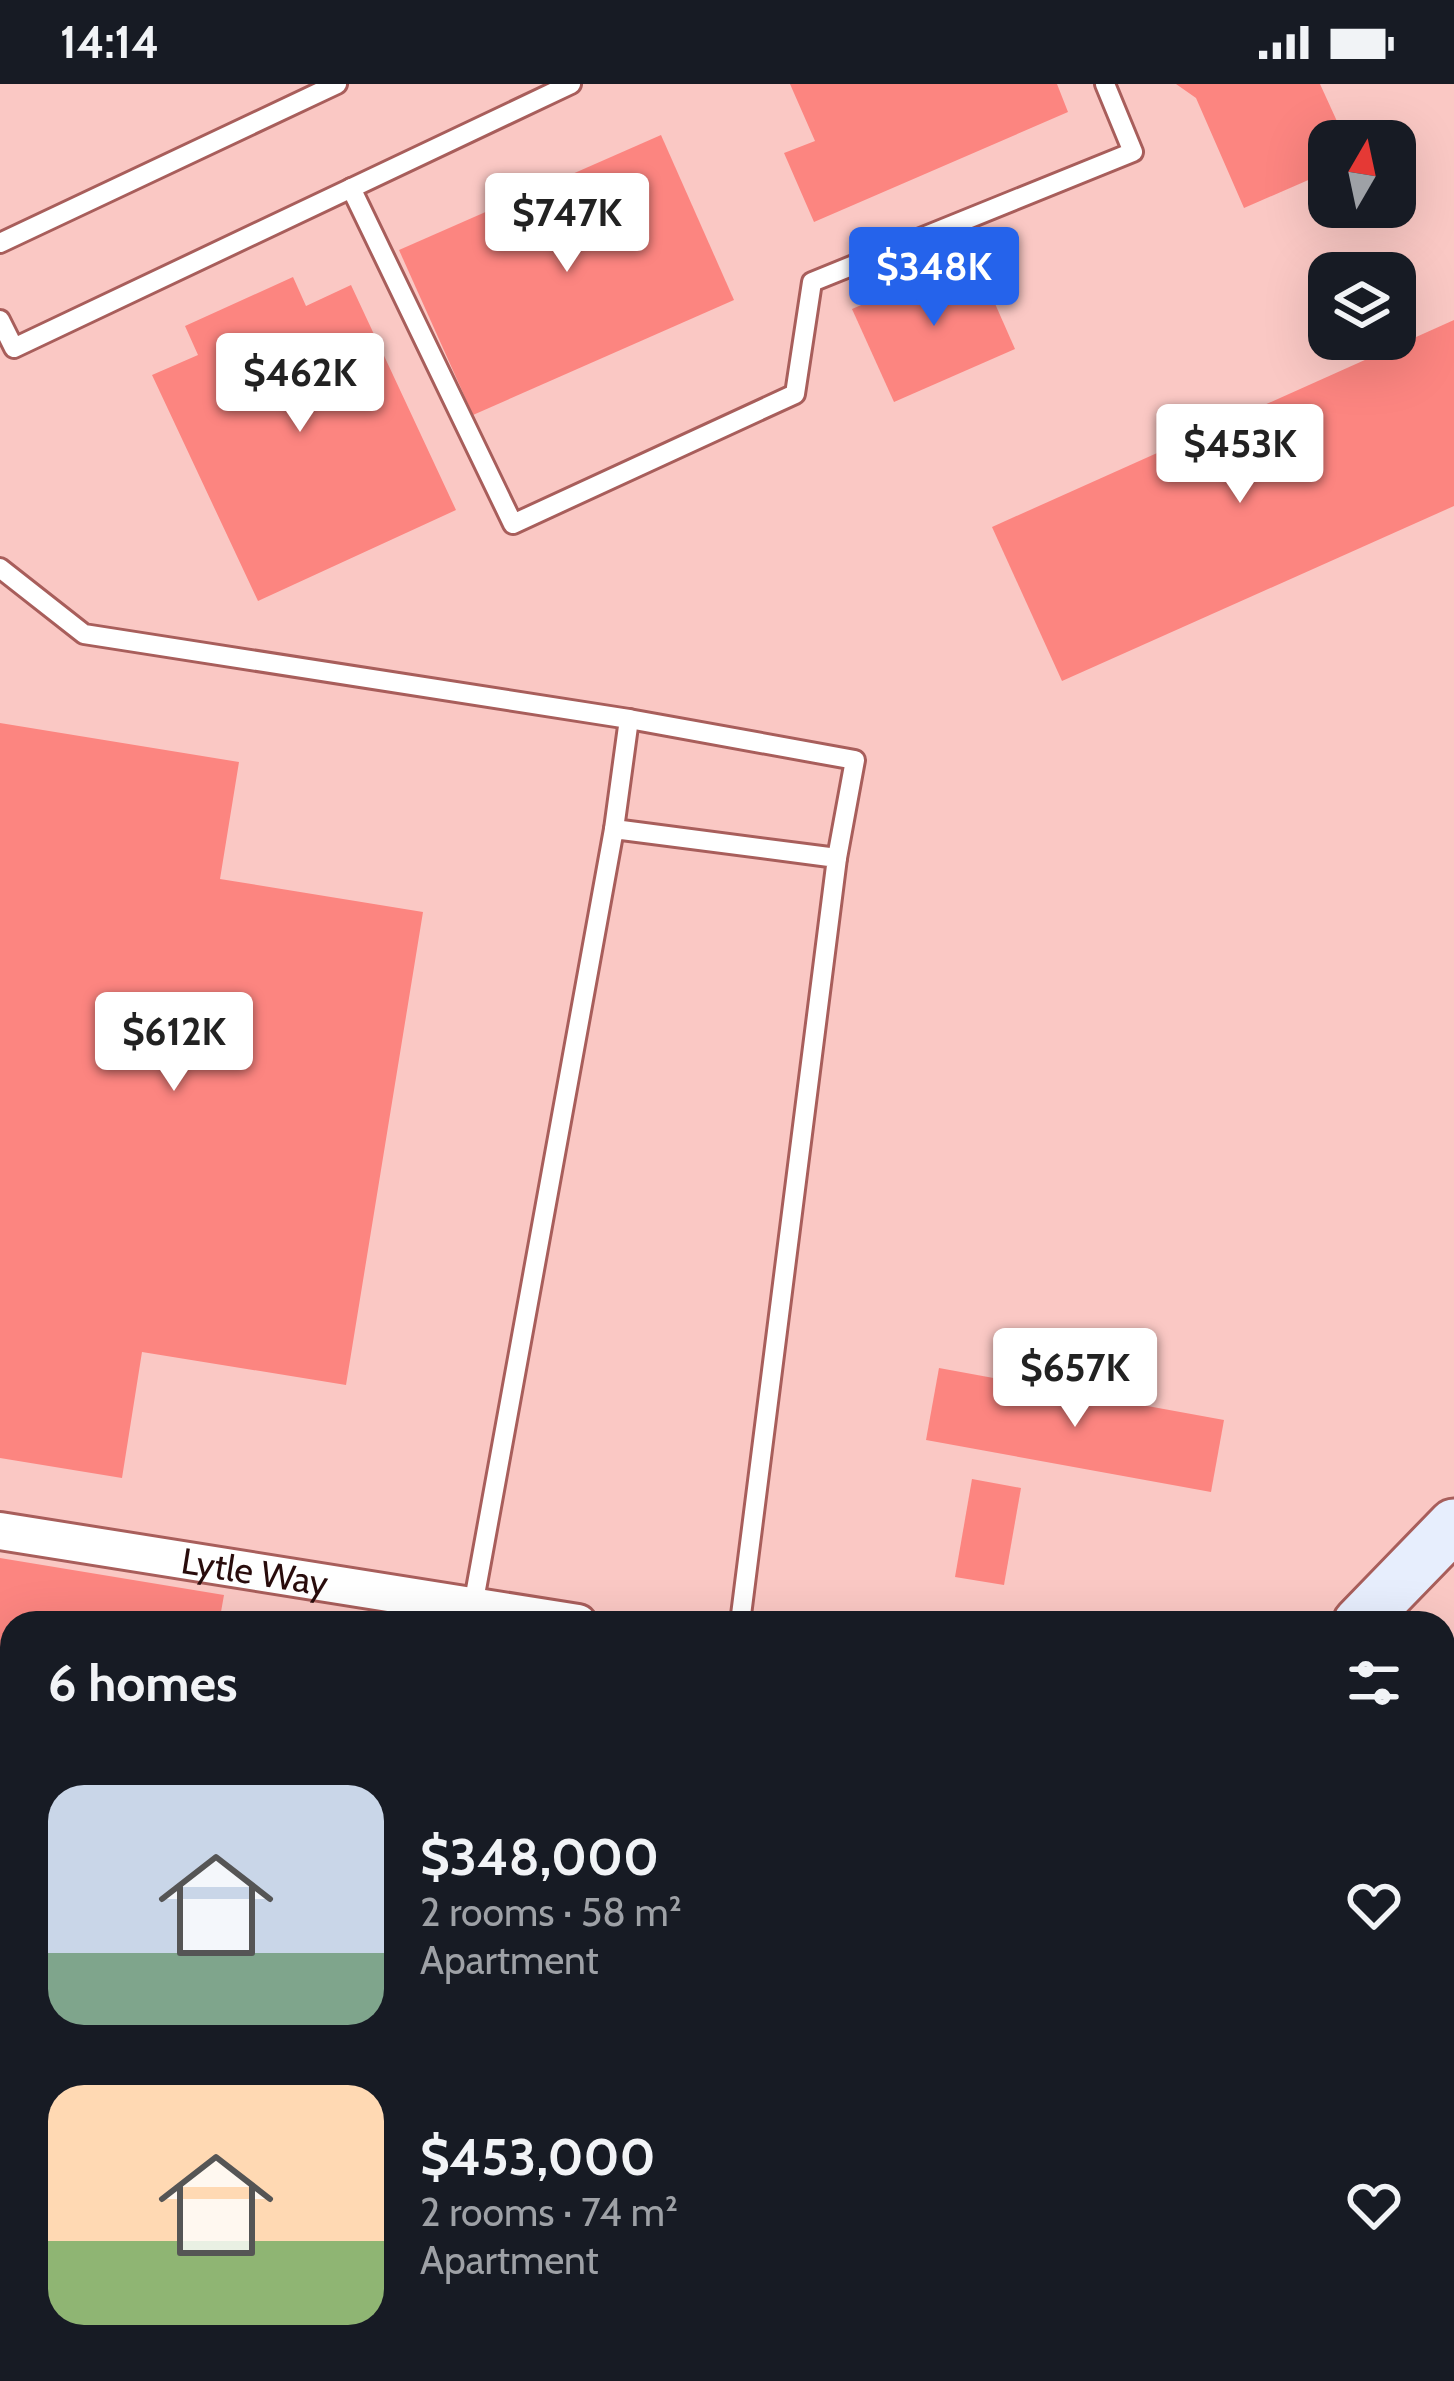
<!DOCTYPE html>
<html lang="en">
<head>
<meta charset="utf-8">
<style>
	:root { --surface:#171b24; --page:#20242c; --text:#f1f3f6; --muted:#9ea1a6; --accent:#2563eb }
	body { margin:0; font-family:Cabin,sans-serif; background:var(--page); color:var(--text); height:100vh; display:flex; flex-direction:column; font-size:45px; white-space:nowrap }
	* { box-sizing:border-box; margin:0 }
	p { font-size:39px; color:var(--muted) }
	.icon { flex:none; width:66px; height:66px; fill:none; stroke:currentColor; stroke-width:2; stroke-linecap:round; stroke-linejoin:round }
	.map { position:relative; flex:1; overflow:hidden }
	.panel { position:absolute; left:0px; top:1527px; width:1455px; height:771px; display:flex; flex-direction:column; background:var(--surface); border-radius:36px 36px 0 0; box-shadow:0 12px 48px #0002 }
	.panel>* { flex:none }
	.needle { width:78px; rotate:9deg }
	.buttons { position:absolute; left:1308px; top:36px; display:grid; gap:24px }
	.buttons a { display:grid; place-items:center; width:108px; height:108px; border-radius:24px; background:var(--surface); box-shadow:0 12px 48px #0002; font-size:60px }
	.price { position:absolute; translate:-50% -102px; padding:0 27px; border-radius:12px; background:#fff; color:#222; font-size:39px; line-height:78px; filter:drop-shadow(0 3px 6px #0008) }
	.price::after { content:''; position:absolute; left:50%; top:72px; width:36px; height:27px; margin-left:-18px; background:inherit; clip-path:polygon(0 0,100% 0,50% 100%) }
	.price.current { background:var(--accent); color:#fff }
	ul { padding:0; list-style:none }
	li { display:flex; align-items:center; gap:36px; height:300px; padding:0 48px }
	li span { display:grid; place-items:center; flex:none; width:336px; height:240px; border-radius:36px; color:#555 }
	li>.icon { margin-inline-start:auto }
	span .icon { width:144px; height:144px; fill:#fffc; stroke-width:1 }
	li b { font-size:51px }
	h2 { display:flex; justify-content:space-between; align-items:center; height:144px; padding:0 48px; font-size:51px }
	.status { display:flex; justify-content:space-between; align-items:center; height:84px; padding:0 60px; background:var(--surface); direction:ltr }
	.status svg { height:33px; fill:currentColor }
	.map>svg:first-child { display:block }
	.building { fill:#fc8580 }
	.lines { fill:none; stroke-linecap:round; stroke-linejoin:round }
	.service-casing { stroke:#a85e5b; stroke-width:24 }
	.minor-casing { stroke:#a85e5b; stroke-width:42 }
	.secondary-casing { stroke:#a85e5b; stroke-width:57 }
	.motorway-casing { stroke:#fff; stroke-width:72 }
	.service { stroke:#fff; stroke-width:18 }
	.minor { stroke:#fff; stroke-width:36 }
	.secondary { stroke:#e7eefd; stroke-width:51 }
	.motorway { stroke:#afc8f7; stroke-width:66 }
	.labels { text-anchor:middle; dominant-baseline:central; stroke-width:10; stroke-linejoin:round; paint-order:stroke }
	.street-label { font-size:36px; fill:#290c0c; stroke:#fef5f4 }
</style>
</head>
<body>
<div class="status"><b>14:14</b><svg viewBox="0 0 49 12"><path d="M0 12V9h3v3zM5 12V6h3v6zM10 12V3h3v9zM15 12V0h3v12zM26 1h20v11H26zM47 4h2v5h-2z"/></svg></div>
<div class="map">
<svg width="1454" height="2297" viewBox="0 0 1454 2297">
	<rect width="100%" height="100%" fill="#fac8c4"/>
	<g class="building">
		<polygon points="790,0 1057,0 1068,28 814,138 784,69 815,57"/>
		<polygon points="1176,0 1320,0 1346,57 1329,57 1329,87 1244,124 1196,14"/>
		<polygon points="661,51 734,216 473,331 399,166"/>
		<polygon points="974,172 1015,265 894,318 852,225"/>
		<polygon points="293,193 306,222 351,201 456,426 258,517 152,291 198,271 185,242"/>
		<polygon points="1454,236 1454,422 1062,597 992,443"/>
		<polygon points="0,639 239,678 220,795 423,828 346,1301 142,1268 122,1394 0,1374"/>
		<polygon points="939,1284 1224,1336 1211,1408 926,1356"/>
		<polygon points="972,1395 1021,1404 1004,1501 955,1493"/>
		<polygon points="0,1474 224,1511 219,1539 12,1539 12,2039 0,2038"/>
	</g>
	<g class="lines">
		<g class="service-casing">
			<g id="service">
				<polyline points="351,104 513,440 795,310 812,198 1133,68 1105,0"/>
				<polyline points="0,159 337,0"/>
				<polyline points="0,236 14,264 571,0"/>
				<polyline points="0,484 84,550 629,635 855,676 837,774"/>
				<polyline points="614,745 629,635"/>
				<polyline points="473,1522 614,745 837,774 740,1539"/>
				<polyline points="0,2079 12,2081"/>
				<polyline points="0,2237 12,2239"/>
				<polyline points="145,2286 153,2297"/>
				<polyline points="187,2297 207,2286"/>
			</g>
		</g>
		<g class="minor-casing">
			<g id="minor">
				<path id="s1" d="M0 1447 578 1539"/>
			</g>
		</g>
		<g class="secondary-casing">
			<g id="secondary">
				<polyline points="1359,1539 1454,1441"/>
				<polyline points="553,2297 569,2286"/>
			</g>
		</g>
		<g class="motorway-casing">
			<g id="motorway">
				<polyline points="1443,1860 1454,1849"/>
				<polyline points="1443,2021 1454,2010"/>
				<polyline points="947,2297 960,2286"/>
				<polyline points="1131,2297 1145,2286"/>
			</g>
		</g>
		<use href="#service" class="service"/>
		<use href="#minor" class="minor"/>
		<use href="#secondary" class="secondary"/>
		<use href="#motorway" class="motorway"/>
	</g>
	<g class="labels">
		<g class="street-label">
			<text stroke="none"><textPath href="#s1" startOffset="258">Lytle Way</textPath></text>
		</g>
	</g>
</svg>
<div class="buttons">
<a><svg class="needle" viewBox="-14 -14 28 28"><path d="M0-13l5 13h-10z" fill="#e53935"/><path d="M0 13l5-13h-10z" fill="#9ea1a6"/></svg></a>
<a><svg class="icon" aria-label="layers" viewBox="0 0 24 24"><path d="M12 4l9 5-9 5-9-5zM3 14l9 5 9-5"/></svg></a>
</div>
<b class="price" style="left:567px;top:191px">$747K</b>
<b class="price current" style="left:934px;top:245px">$348K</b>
<b class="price" style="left:300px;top:351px">$462K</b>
<b class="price" style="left:1240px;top:422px">$453K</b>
<b class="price" style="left:174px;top:1010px">$612K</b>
<b class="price" style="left:1075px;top:1346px">$657K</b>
<section class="panel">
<h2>6 homes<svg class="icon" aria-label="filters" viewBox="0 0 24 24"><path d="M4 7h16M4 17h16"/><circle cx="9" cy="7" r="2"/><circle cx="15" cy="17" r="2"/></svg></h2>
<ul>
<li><span style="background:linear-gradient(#c9d6e8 70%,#7fa58c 0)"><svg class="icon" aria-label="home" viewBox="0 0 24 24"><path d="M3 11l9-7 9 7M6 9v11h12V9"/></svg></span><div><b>$348,000</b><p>2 rooms · 58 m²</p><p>Apartment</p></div><svg class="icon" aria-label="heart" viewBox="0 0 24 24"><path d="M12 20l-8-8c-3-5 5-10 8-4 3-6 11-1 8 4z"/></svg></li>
<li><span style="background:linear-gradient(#ffd9b3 65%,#8fb573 0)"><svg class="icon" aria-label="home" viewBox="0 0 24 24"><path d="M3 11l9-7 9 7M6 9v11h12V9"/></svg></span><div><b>$453,000</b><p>2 rooms · 74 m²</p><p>Apartment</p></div><svg class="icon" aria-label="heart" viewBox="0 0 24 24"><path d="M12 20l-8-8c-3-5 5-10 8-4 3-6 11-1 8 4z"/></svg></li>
</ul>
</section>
</div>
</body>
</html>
